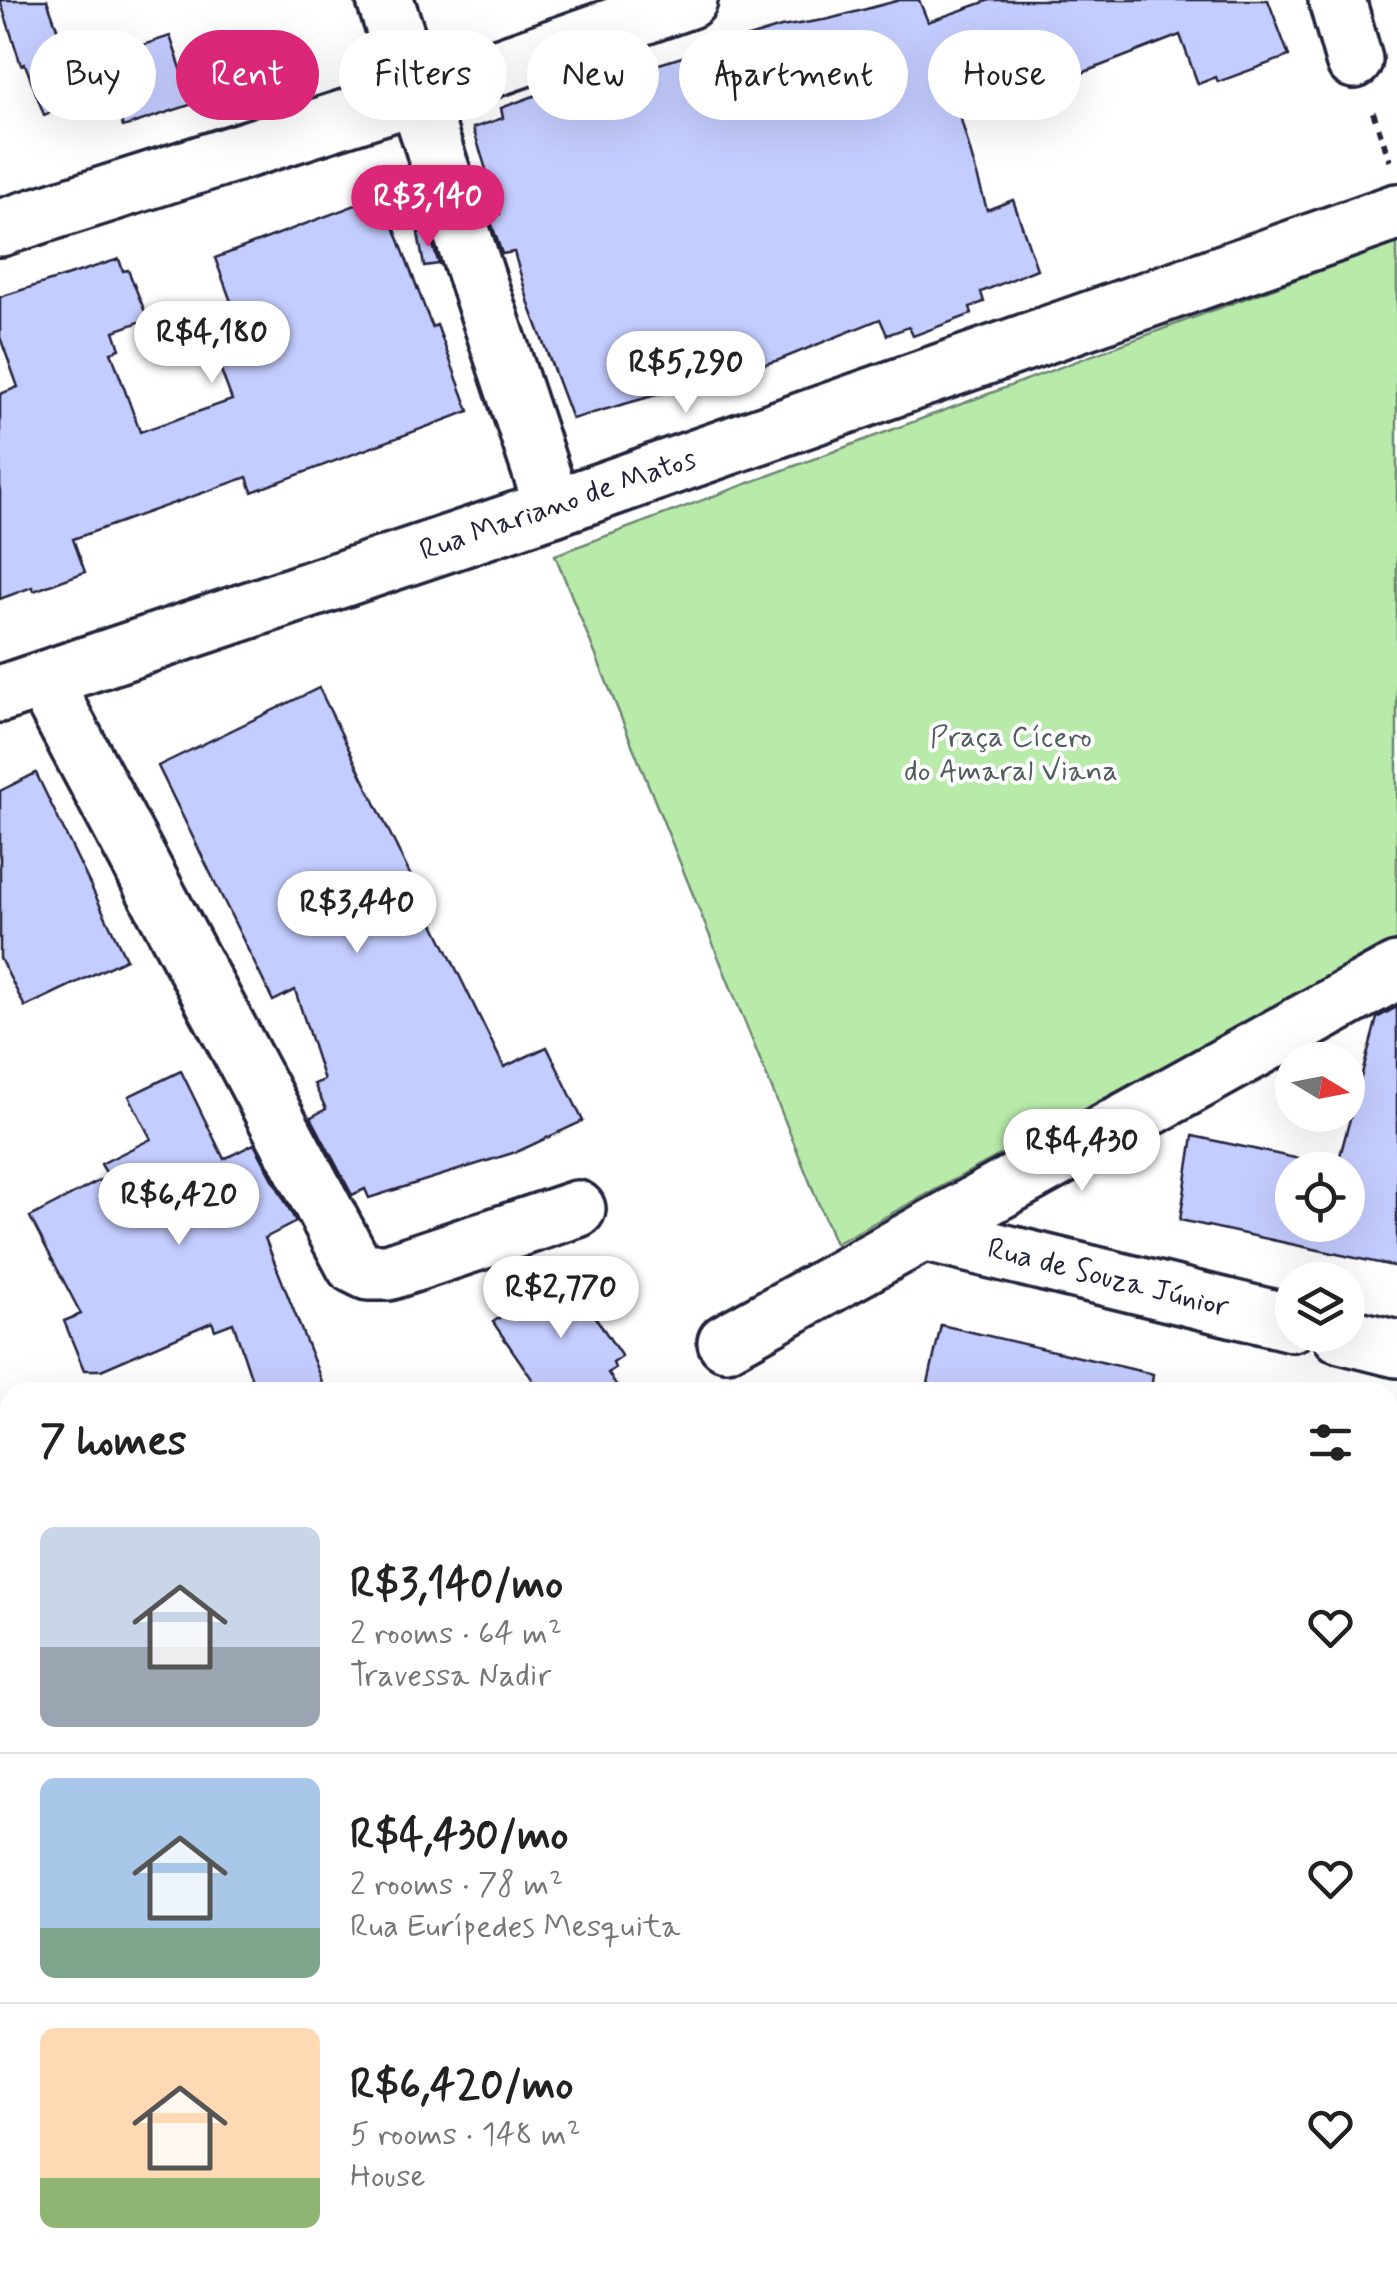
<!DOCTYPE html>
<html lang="en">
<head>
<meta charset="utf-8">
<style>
	:root { --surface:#fff; --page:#f6f6f6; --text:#222; --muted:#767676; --line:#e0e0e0; --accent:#db2777 }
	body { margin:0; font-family:Mynerve,sans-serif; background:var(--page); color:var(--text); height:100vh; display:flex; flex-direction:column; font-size:38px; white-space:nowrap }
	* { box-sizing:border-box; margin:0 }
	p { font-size:32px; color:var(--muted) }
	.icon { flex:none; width:55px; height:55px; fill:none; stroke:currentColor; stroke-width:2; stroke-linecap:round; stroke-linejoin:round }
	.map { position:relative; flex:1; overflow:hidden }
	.drawer { position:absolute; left:0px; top:1382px; width:1398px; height:892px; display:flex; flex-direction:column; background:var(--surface); border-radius:30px 30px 0 0; box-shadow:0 10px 40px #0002 }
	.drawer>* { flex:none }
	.top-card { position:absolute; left:30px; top:30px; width:1338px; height:90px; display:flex; gap:20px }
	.needle { width:65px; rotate:100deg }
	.controls { position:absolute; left:1275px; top:1042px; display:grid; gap:20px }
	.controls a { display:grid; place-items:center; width:90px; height:90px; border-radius:50%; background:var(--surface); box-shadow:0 10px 40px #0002; font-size:50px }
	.price { position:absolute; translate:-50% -85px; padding:0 22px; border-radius:35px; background:#fff; color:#222; font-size:32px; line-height:65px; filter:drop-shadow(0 2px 5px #0008) }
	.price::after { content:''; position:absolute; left:50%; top:60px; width:30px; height:22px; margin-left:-15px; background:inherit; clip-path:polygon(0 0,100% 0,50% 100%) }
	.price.active { background:var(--accent); color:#fff }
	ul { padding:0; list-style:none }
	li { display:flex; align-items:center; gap:30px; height:250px; padding:0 40px }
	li+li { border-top:2px solid var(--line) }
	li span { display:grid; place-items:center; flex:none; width:280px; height:200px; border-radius:15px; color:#555 }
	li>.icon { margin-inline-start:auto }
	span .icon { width:120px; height:120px; fill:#fffc; stroke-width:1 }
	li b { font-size:42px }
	h2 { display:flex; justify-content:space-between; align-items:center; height:120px; padding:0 40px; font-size:42px }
	.chip { padding:0 35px; border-radius:45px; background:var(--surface); box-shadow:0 10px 40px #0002; font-size:35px; line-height:90px }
	.chip.active { background:var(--accent); color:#fff }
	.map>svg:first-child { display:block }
	.green { fill:#b8eaaa; stroke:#6d8672; stroke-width:2.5 }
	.building { fill:#c4cdff; stroke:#22223b; stroke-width:2.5; fill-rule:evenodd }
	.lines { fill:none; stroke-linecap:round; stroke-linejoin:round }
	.minor-casing { stroke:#22223b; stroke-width:62 }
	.path { stroke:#22223b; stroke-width:6; stroke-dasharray:8 8; stroke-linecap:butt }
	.minor { stroke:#fff; stroke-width:55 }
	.labels { text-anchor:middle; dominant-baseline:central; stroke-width:8; stroke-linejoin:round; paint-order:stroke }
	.street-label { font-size:30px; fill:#22223b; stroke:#fff }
	.park-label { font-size:30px; fill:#4f5e5c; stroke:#fff }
</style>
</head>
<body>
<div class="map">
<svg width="1397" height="2273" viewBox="0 0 1397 2273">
	<rect width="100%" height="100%" fill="#fff"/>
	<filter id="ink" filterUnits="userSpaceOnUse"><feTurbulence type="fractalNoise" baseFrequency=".01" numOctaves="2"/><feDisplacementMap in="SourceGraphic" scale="20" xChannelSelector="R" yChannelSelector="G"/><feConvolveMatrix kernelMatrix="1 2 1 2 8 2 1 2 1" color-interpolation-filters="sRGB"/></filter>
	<g filter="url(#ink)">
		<g class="green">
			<polygon points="1397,242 1397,940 835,1244 555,555"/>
			<polygon points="1388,1944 1397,1946 1397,2086 1388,2089"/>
		</g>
		<g class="building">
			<polygon points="0,0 47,0 67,56 71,55 88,99 44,115 25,64 21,65"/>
			<polygon points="900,0 919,0 928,22 990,0 1268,0 1289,56 1218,82 1216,77 1198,84 1180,35 1064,80 1059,64 956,102 987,210 1013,200 1037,269 981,292 984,302 970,307 972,314 913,336 909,327 887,335 880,319 779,360 572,419 530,307 514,252 502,254 489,216 500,214 473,128 503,118 501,108 561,86 644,62 646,68 781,27 829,19"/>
			<polygon points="170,36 193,104 123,127 100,59"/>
			<polygon points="382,195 432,327 437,325 469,411 252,492 247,477 73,539 85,572 34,591 32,587 0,599 0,394 18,387 0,337 0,297 119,259 123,271 128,270 148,319 114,331 120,349 111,352 140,432 232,400 202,319 233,307 215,258"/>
			<polygon points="428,231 439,264 424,266 418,233"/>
			<polygon points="319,688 504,1067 547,1047 583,1121 519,1151 369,1198 365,1189 352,1195 311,1117 326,1109 314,1084 324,1080 295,990 273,1001 158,766"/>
			<polygon points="36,773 126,959 25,1007 0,958 0,791"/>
			<path d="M1397 1007V1267L1180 1220 1193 1136 1337 1167 1377 1018ZM1292 1170H1348V1225H1292Z"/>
			<polygon points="181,1071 224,1159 254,1144 296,1222 265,1238 326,1392 256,1392 233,1323 215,1330 212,1322 101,1370 84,1370 64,1321 81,1314 30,1217 108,1176 101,1164 151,1139 129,1096"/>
			<polygon points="566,1273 622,1357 613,1363 615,1368 608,1373 621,1392 541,1392 493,1322"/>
			<polygon points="941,1325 1153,1374 1151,1392 926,1392"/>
		</g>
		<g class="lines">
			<g class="minor-casing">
				<g id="minor">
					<polyline points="385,0 553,508"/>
					<polyline points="1337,0 1354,60"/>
					<polyline points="0,228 418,95 689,0"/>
					<polyline points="43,680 354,1265 368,1272 388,1272 577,1209"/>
					<polyline points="0,694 553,508 1397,212"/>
					<polyline points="923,1233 1292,1323"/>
					<polyline points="1341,1335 1397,1349"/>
					<polyline points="726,1342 1397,971"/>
					<polyline points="0,1804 10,1800"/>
					<polyline points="1388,1905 1397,1907"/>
					<polyline points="1388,2130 1397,2127"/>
				</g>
			</g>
			<polyline class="path" points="1373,112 1390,161"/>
			<use href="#minor" class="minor"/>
		</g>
	</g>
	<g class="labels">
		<g class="street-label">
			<text transform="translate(558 505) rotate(-19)">Rua Mariano de Matos</text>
			<text transform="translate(1108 1278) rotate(14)">Rua de Souza Júnior</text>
		</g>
		<g class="park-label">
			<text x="1011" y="737">Praça Cícero<tspan x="1011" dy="34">do Amaral Viana</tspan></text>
		</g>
	</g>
</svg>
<div class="controls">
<a><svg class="needle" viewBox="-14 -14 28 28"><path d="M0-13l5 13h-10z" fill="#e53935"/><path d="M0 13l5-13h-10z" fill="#767676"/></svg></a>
<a><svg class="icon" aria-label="locate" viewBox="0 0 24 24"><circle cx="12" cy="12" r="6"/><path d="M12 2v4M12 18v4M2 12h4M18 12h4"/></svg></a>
<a><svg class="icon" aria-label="layers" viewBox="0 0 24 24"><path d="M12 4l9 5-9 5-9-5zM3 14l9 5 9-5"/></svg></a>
</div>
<b class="price active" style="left:428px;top:250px">R$3,140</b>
<b class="price" style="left:212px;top:386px">R$4,180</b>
<b class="price" style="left:686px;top:416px">R$5,290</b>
<b class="price" style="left:357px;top:956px">R$3,440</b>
<b class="price" style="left:1082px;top:1194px">R$4,430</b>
<b class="price" style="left:179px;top:1248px">R$6,420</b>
<b class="price" style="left:561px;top:1341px">R$2,770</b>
<div class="top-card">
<a class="chip">Buy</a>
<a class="chip active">Rent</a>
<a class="chip">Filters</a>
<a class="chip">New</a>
<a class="chip">Apartment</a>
<a class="chip">House</a>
</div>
<section class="drawer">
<h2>7 homes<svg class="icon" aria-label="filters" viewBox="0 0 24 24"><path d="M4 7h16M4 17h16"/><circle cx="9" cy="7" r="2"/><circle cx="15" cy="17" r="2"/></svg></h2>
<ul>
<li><span style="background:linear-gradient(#c9d6e8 60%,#9aa5b1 0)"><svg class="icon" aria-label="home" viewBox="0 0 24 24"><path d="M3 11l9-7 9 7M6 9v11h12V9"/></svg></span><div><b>R$3,140/mo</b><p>2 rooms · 64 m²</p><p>Travessa Nadir</p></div><svg class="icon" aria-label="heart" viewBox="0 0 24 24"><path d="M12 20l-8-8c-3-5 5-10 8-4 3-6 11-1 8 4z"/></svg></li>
<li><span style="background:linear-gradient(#a9c7e8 75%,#7fa58c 0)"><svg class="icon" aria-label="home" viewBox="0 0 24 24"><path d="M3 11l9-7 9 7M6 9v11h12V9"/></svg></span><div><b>R$4,430/mo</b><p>2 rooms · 78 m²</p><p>Rua Eurípedes Mesquita</p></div><svg class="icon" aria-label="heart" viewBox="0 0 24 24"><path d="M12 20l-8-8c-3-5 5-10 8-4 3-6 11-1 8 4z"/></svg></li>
<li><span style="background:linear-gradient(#ffd9b3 75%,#8fb573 0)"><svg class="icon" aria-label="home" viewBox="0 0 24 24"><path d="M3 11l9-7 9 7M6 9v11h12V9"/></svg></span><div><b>R$6,420/mo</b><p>5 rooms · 148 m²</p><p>House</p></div><svg class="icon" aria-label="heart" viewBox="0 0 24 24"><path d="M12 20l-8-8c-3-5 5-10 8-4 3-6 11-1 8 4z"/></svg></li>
</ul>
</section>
</div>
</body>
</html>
